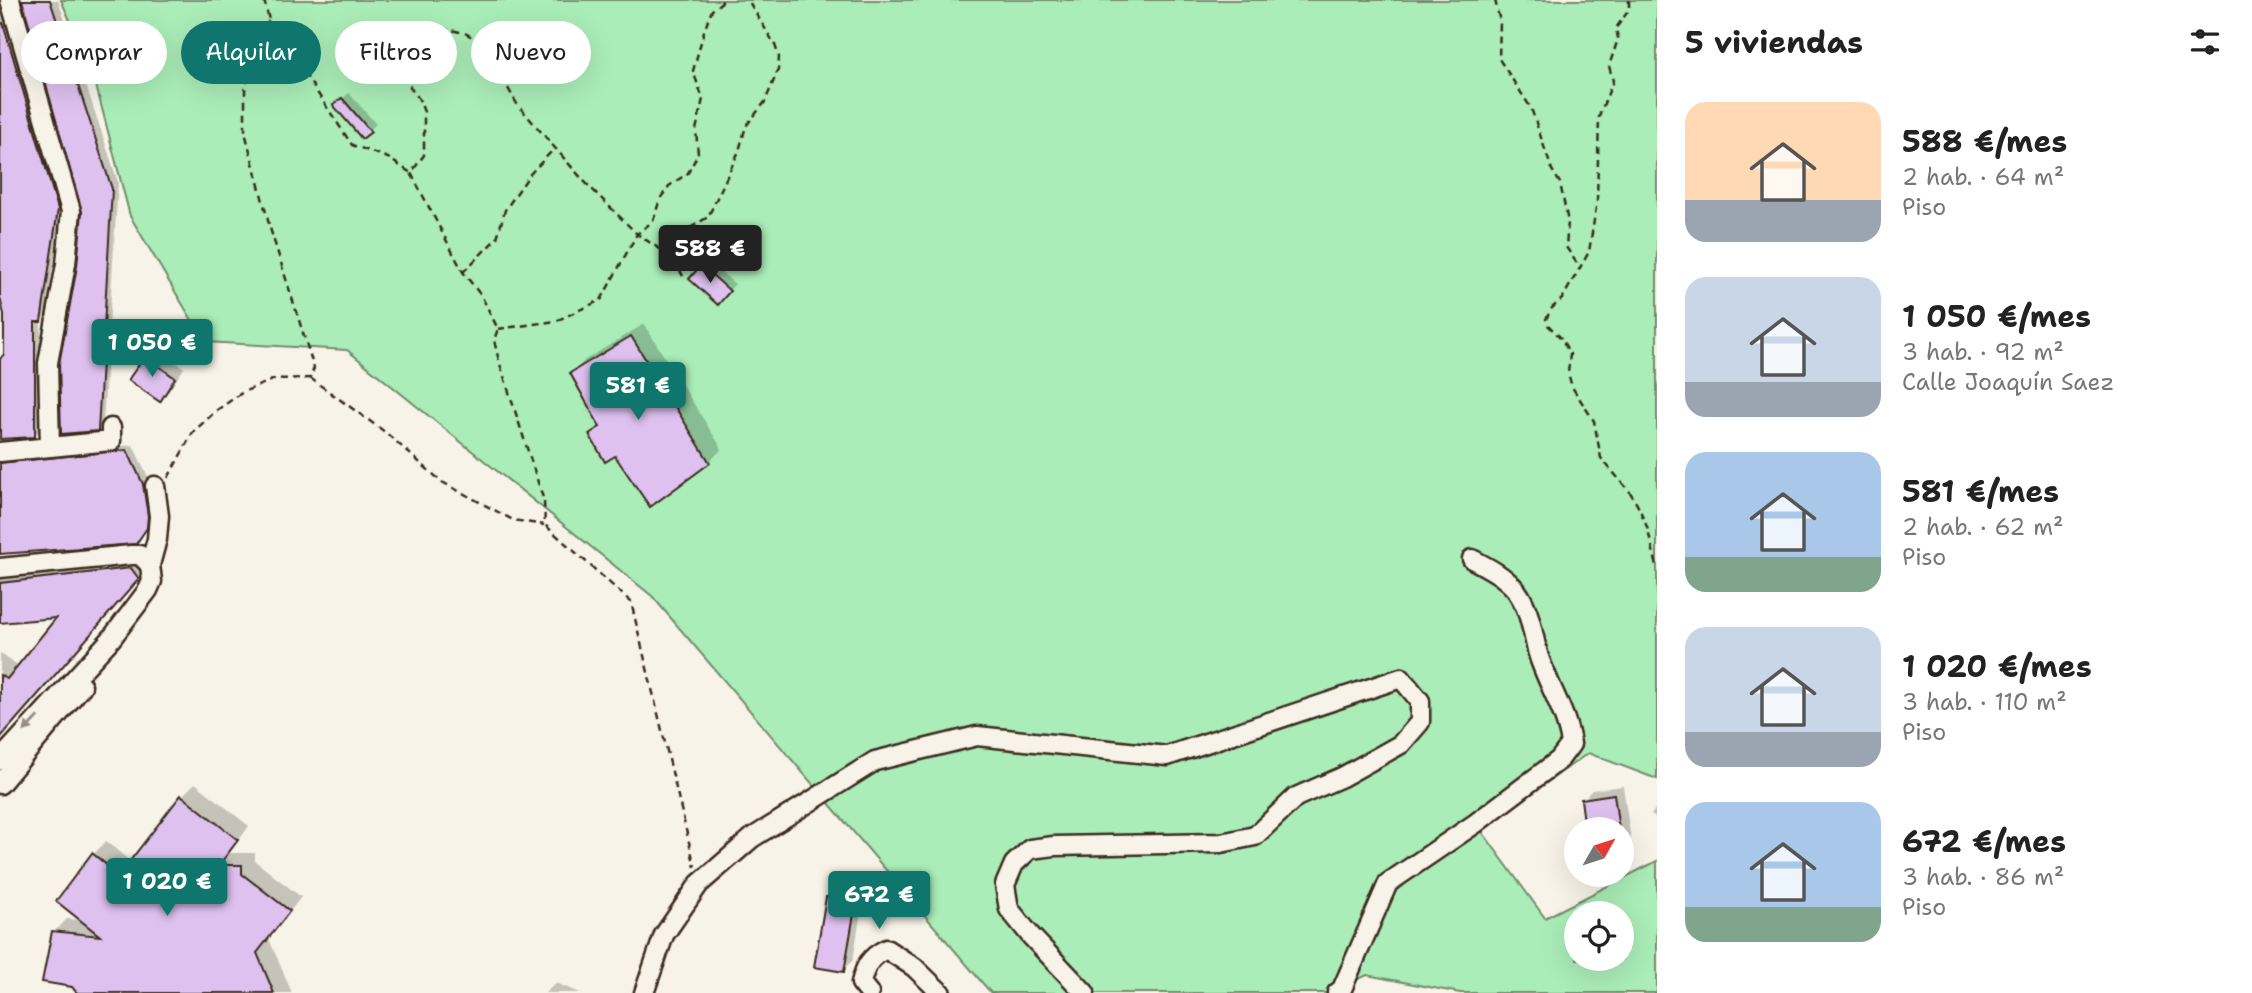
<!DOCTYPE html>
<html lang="es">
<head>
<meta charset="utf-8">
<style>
	:root { --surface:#fff; --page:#f2f2f2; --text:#222; --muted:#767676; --accent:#0f766e }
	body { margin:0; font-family:"Shantell Sans",sans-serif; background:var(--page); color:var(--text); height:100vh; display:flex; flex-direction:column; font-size:26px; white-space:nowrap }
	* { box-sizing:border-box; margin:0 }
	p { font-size:23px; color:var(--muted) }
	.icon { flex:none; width:38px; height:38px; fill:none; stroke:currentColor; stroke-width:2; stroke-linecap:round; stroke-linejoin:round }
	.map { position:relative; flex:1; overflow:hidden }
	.side { display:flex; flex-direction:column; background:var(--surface); width:595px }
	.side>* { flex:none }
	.guide { position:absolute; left:21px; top:21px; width:665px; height:63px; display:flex; gap:14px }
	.needle { width:46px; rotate:51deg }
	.tools { position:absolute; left:1564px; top:817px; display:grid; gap:14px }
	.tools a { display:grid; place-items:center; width:70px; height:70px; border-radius:50%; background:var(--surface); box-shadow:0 7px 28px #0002; font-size:35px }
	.price { position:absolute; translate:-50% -60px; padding:0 16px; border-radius:7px; background:var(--accent); color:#fff; font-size:23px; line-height:46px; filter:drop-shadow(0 2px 4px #0008) }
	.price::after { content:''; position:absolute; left:50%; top:42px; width:21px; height:16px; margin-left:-10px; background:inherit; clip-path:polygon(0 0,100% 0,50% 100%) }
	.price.selected { background:#222; color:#fff }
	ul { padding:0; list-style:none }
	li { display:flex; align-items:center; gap:21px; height:175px; padding:0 28px }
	li span { display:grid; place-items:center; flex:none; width:196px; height:140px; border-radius:21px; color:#555 }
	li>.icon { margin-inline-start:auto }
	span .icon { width:84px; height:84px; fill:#fffc; stroke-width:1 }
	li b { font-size:30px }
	h2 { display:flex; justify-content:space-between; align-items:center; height:84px; padding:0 28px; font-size:30px }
	.chip { padding:0 24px; border-radius:32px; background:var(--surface); box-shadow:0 7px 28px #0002; font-size:24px; line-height:63px }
	.chip.selected { background:var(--accent); color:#fff }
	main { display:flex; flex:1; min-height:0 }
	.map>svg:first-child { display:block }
	.green { fill:#aaedb8; stroke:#728c6b; stroke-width:2; fill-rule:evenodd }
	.shadow { fill:#0003 }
	.building { fill:#dec1ef; stroke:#3b2a1e; stroke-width:2 }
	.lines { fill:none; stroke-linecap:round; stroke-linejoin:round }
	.minor-casing { stroke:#3b2a1e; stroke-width:23 }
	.path { stroke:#3b2a1e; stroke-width:2.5; stroke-dasharray:7 5; stroke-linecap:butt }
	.minor { stroke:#f7f3e8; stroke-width:18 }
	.oneway { fill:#998e83 }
</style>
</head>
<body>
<main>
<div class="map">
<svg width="1657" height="993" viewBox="0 0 1657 993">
	<rect width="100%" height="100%" fill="#f7f3e8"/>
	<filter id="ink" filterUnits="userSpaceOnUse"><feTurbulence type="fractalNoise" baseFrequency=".0143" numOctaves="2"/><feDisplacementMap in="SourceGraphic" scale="14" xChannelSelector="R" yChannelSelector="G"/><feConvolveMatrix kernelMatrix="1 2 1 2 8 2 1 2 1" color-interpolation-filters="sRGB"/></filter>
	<g filter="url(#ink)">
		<path class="green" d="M61 0H1657V779L1588 753 1481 830 1545 918 1657 861V993H1460L1367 975 1328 993H991L652 596 347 350 205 342 130 216 92 70ZM1577 914H1622V959H1577Z"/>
		<g class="shadow">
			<polygon points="0,0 4,0 63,202 46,314 41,320 41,429 35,435 0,437 0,361 6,354 6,314 0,291"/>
			<polygon points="24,0 58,0 118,182 103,423 97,429 79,266 84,208"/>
			<polygon points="349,93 376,124 363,136 336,105"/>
			<polygon points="708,261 735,284 724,296 702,267"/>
			<polygon points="644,324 722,449 709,462 592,434 601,425 572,373 585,360"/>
			<polygon points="156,347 184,368 169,391 160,400 131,380"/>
			<polygon points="133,445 148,477 153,509 152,520 136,542 0,552 0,458"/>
			<polygon points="144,556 151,565 0,737 0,653 19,666 60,616 0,622 0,572"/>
			<polygon points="195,783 249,826 230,853 255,853 255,861 301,897 269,939 292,993 80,993 54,932 67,919 83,920 58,901 94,854 106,841 131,862 182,796"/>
			<polygon points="1623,786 1632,847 1622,856 1622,830 1587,830 1583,800 1592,790"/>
			<polygon points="1657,806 1657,819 1651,815"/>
			<polygon points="837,888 864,893 853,960 843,970 827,897"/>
			<polygon points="556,983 580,993 545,993"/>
		</g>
		<g class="building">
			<polygon points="22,0 50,0 112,189 98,431 61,434 59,364 77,266 82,212"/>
			<polygon points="3,23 58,209 41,322 35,322 35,437 0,439 0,359 4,354 4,314 0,298 0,24"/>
			<polygon points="342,98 371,132 362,139 333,105"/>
			<polygon points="701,265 730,291 718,305 689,279"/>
			<polygon points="631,336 710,463 650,507 615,456 605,462 589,434 600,427 570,373"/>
			<polygon points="145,356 175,378 160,402 128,380"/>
			<polygon points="127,450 143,484 148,516 147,528 136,544 0,554 0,463"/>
			<polygon points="131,568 139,579 0,738 0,675 7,679 56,618 0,623 0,583"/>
			<polygon points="1614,794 1619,830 1585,830 1581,799"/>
			<polygon points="181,795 238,840 219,865 242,865 242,874 290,911 257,953 274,993 77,993 72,987 42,982 52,931 100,936 56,901 92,853 119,875"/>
			<polygon points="826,897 856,902 844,972 814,967"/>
		</g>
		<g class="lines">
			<g class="minor-casing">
				<g id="minor">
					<polyline points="10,0 71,211 66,264 48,363 50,447"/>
					<polyline points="0,452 111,441 111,428"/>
					<polyline points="0,568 131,555 140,555 150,565"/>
					<polyline points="0,760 111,639 148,590 152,581 150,565 157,539 159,516 155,486"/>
					<polyline points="0,784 82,686"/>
					<polyline points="644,993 664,935 699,884 752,838 875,761 977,736 1167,756 1401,678 1420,701 1420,722 1401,744 1342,777 1296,797 1255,836 1221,843 1054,846 1030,849 1014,864 1005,885 1009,909 1031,936 1085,993"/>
					<path d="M869 993 861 983C865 966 870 957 886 949L914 967 941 993"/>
					<path d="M1337 993 1342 989 1388 883 1476 823 1559 760 1571 744C1567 713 1549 687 1539 657 1532 634 1531 610 1516 590 1505 576 1487 567 1472 559"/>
				</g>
			</g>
			<g class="path">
				<polyline points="264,0 269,20 352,145 388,158 411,173"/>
				<polyline points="1495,0 1500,22 1499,59 1531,108 1552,170 1560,183 1568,222 1566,247 1580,268"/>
				<polyline points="1629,0 1629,10 1616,28 1618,39 1609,66 1613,81 1599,116 1597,201 1589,252 1562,299 1552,308 1546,319 1548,325 1561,338 1570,354 1568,373 1572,387 1594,421 1601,458 1630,492 1639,508 1647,527 1657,566"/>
				<polyline points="664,251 678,243 690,228 708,217 739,151 746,126 765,102 778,70 779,57 775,45 748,0"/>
				<polyline points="463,272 497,238 505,210 530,174 555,148"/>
				<polyline points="683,276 672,257 637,234 584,181 555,148 517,104 500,74 487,59 479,41 465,33 451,30 423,31 410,50 408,70 410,87 419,99 424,112 424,155 411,173 463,272 482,297 498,329 494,340 499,361 544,501 545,525 631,602 695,867"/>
				<polyline points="498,329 556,321 601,300 637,234 653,221 660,199 669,186 688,173 698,154 696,130 703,99 693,71 704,31 712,10 724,0"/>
				<polyline points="310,378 385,432 442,482 513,520 544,525"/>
				<polyline points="168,478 193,432 217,410 243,392 275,379 310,378 314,368 270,228 245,132 245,90 254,50 269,20"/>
			</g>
			<use href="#minor" class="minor"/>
		</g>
		<defs><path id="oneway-solid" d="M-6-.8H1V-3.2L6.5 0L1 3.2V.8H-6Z" transform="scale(1.75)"/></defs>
		<use class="oneway" href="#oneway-solid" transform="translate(31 724) rotate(133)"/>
	</g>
</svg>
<div class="tools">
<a><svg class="needle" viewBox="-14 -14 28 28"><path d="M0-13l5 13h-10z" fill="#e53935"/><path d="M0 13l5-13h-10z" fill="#767676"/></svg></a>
<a><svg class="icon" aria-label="locate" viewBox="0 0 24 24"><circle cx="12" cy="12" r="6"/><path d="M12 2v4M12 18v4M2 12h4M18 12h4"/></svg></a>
</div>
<b class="price selected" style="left:710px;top:285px">588 €</b>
<b class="price" style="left:152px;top:379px">1 050 €</b>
<b class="price" style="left:638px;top:422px">581 €</b>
<b class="price" style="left:167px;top:918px">1 020 €</b>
<b class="price" style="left:879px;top:931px">672 €</b>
<div class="guide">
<a class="chip">Comprar</a>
<a class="chip selected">Alquilar</a>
<a class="chip">Filtros</a>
<a class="chip">Nuevo</a>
</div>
</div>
<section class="side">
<h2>5 viviendas<svg class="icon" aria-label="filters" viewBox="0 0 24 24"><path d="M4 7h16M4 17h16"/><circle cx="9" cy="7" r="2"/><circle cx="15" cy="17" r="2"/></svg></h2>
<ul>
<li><span style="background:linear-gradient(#ffd9b3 70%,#9aa5b1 0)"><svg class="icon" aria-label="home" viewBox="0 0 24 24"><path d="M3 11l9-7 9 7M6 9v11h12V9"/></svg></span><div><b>588 €/mes</b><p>2 hab. · 64 m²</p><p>Piso</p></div></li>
<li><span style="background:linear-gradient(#c9d6e8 75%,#9aa5b1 0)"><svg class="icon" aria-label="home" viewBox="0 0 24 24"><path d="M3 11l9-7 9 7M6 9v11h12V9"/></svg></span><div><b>1 050 €/mes</b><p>3 hab. · 92 m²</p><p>Calle Joaquín Saez</p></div></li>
<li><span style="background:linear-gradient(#a9c7e8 75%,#7fa58c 0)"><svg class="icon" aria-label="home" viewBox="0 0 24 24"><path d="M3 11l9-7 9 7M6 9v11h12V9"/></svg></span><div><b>581 €/mes</b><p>2 hab. · 62 m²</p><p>Piso</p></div></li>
<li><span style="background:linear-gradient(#c9d6e8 75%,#9aa5b1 0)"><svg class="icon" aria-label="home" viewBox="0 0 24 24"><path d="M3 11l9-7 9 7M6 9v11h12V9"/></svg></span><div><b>1 020 €/mes</b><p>3 hab. · 110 m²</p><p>Piso</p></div></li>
<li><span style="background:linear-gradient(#a9c7e8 75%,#7fa58c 0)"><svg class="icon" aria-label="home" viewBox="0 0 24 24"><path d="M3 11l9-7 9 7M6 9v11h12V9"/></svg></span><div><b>672 €/mes</b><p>3 hab. · 86 m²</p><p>Piso</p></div></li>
</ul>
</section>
</main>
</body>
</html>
